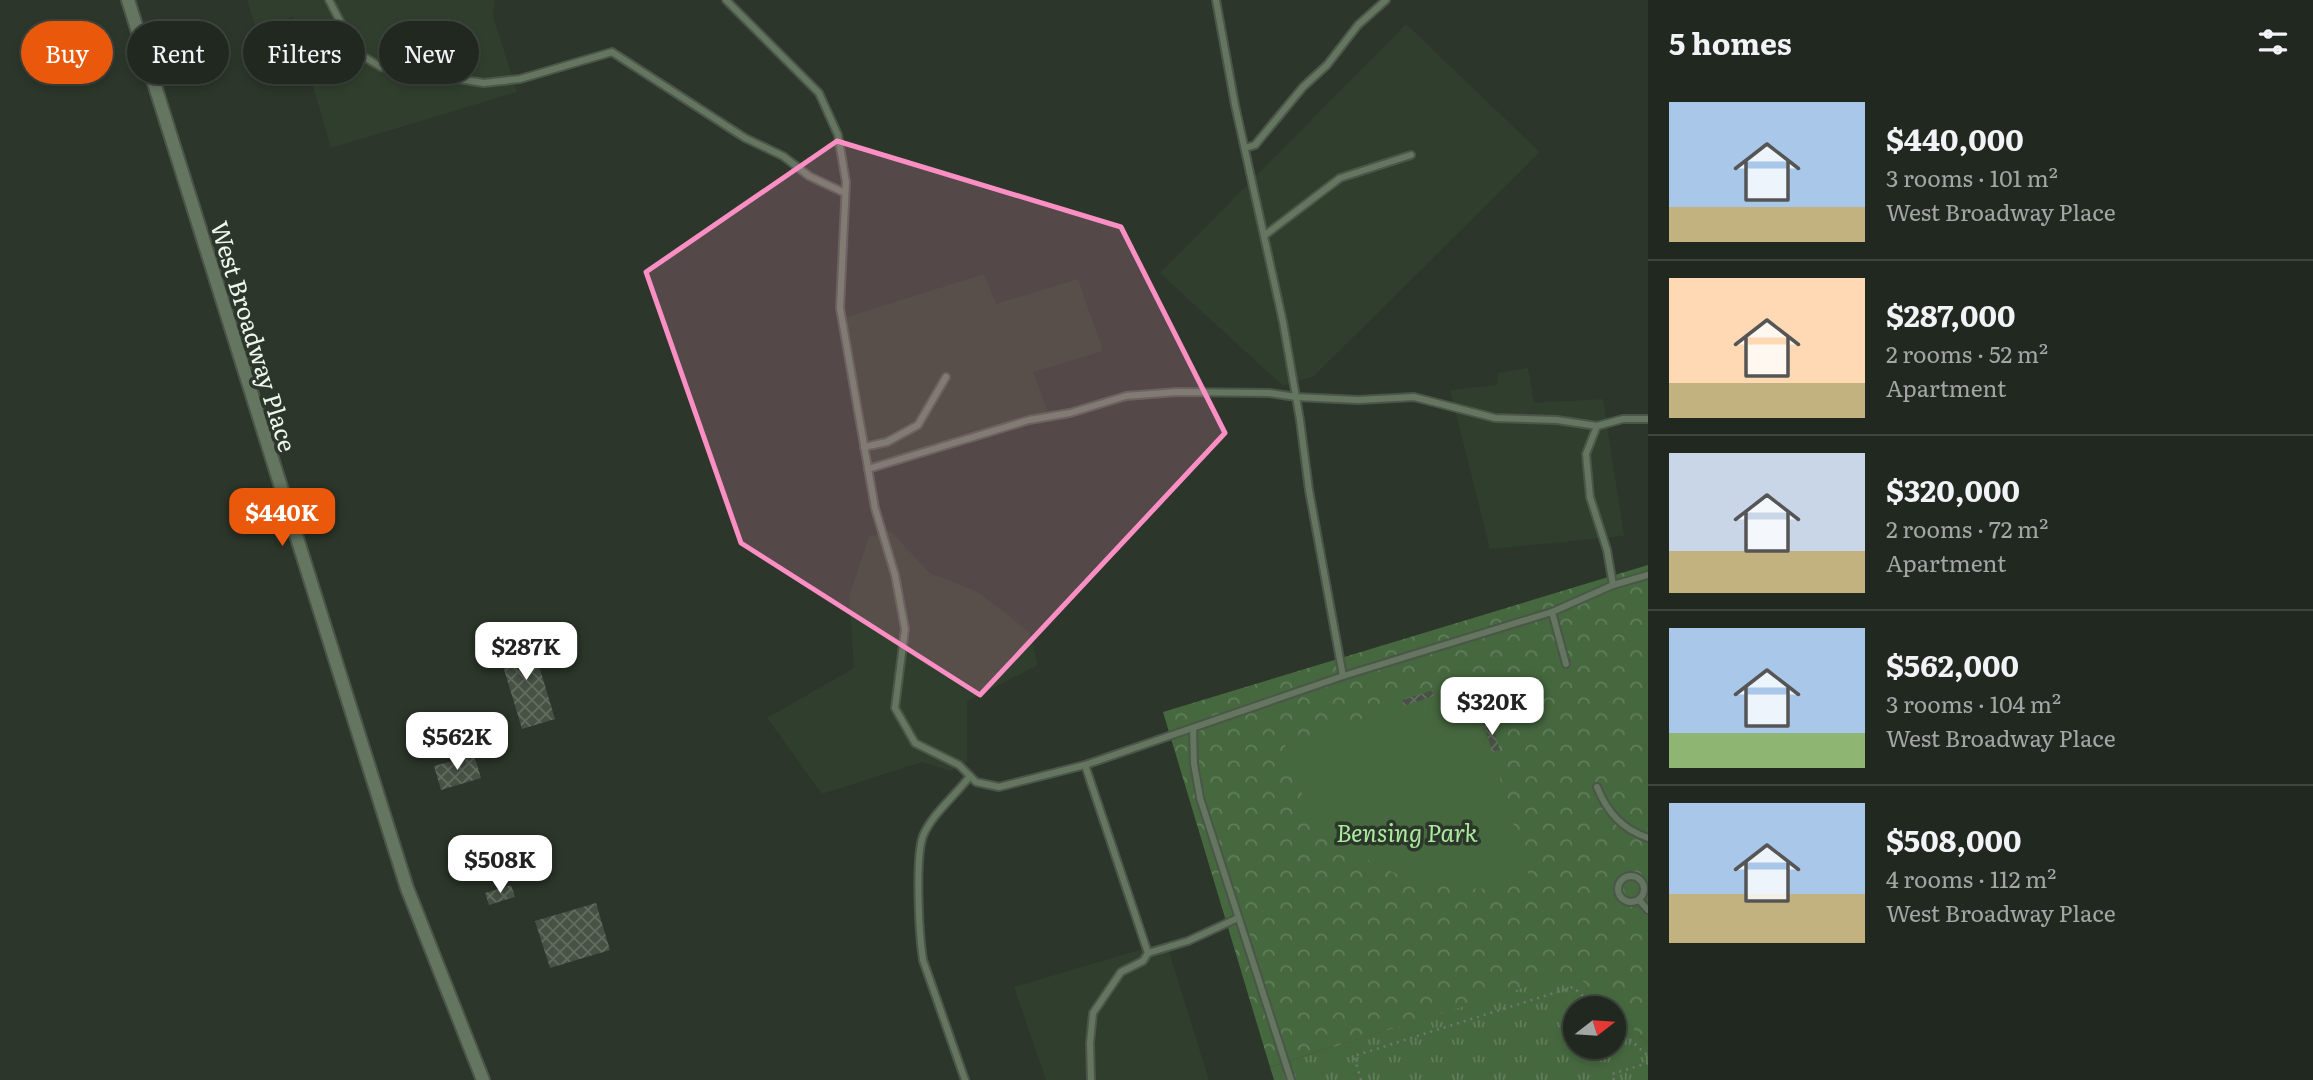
<!DOCTYPE html>
<html lang="en">
<head>
<meta charset="utf-8">
<style>
	:root { --surface:#212820; --page:#293029; --text:#f1f3f6; --muted:#a2a6a5; --line:#3e443e; --accent:#ea580c }
	body { margin:0; font-family:Literata,serif; background:var(--page); color:var(--text); height:100vh; display:flex; flex-direction:column; font-size:26px; white-space:nowrap }
	* { box-sizing:border-box; margin:0 }
	p { font-size:23px; color:var(--muted) }
	.icon { flex:none; width:38px; height:38px; fill:none; stroke:currentColor; stroke-width:2; stroke-linecap:round; stroke-linejoin:round }
	.map { position:relative; flex:1; overflow:hidden }
	.details { display:flex; flex-direction:column; background:var(--surface); width:665px }
	.details>* { flex:none }
	.hud { position:absolute; left:21px; top:21px; width:665px; height:63px; display:flex; gap:14px }
	.needle { width:46px; rotate:73deg }
	.controls { position:absolute; left:1563px; top:996px; display:grid; gap:14px }
	.controls a { display:grid; place-items:center; width:63px; height:63px; border-radius:50%; background:var(--surface); box-shadow:0 4px 10px #0003,0 0 0 2px var(--line); font-size:35px }
	.price { position:absolute; translate:-50% -60px; padding:0 16px; border-radius:14px; background:#fff; color:#222; font-size:23px; line-height:46px; filter:drop-shadow(0 2px 4px #0008) }
	.price::after { content:''; position:absolute; left:50%; top:42px; width:21px; height:16px; margin-left:-10px; background:inherit; clip-path:polygon(0 0,100% 0,50% 100%) }
	.price.active { background:var(--accent); color:#fff }
	ul { padding:0; list-style:none }
	li { display:flex; align-items:center; gap:21px; height:175px; padding:0 21px }
	li+li { border-top:2px solid var(--line) }
	li span { display:grid; place-items:center; flex:none; width:196px; height:140px; border-radius:0px; color:#555 }
	li>.icon { margin-inline-start:auto }
	span .icon { width:84px; height:84px; fill:#fffc; stroke-width:1 }
	li b { font-size:30px }
	h2 { display:flex; justify-content:space-between; align-items:center; height:84px; padding:0 21px; font-size:30px }
	.pill { padding:0 24px; border-radius:32px; background:var(--surface); box-shadow:0 4px 10px #0003,0 0 0 2px var(--line); font-size:24px; line-height:63px }
	.pill.active { background:var(--accent); color:#fff }
	main { display:flex; flex:1; min-height:0 }
	.map>svg:first-child { display:block }
	.built { fill:#303f2d }
	.grass { fill:url(#grass-tufts) }
	.forest { fill:url(#forest-crowns) }
	.garden { fill:#46683f }
	.building { fill:url(#building-cross-hatch) }
	.lines { fill:none; stroke-linecap:round; stroke-linejoin:round }
	.lane-casing { stroke:#4b5549; stroke-width:10 }
	.street-casing { stroke:#4b5549; stroke-width:16 }
	.path { stroke:#6f786e; stroke-width:2.5; stroke-dasharray:2 5; stroke-linecap:butt }
	.lane { stroke:#647660; stroke-width:6 }
	.street { stroke:#647660; stroke-width:12 }
	.marked { fill:#fb8fc4; fill-opacity:0.2; stroke:#fb8fc4; stroke-width:5; stroke-linejoin:round }
	.labels { text-anchor:middle; dominant-baseline:central; stroke-width:7; stroke-linejoin:round; paint-order:stroke }
	.street-label { font-size:24px; fill:#eff6ee; stroke:#2c362a }
	.park-label { font-size:24px; font-style:italic; fill:#abeb9e; stroke:#2c362a }
</style>
</head>
<body>
<main>
<div class="map">
<svg width="1648" height="1080" viewBox="0 0 1648 1080">
	<defs>
		<pattern id="grass-tufts" width="24" height="20" patternUnits="userSpaceOnUse" patternTransform="scale(1.75)"><rect width="24" height="20" fill="#46683f"/><path d="M3 7l-1-3M5 7V3M7 7l1-3M15 17l-1-3M17 17v-4M19 17l1-3" fill="none" stroke="#617e5b"/></pattern>
		<pattern id="forest-crowns" width="20" height="18" patternUnits="userSpaceOnUse" patternTransform="scale(1.75)"><rect width="20" height="18" fill="#46683f"/><path d="M2 6a3 3 0 1 1 6 0M12 15a3 3 0 1 1 6 0" fill="none" stroke="#617e5b"/></pattern>
		<pattern id="building-cross-hatch" width="8" height="8" patternUnits="userSpaceOnUse" patternTransform="scale(1.75)"><rect width="8" height="8" fill="#475244"/><path d="M0 0l8 8M0 8l8-8" fill="none" stroke="#626c5f"/></pattern>
	</defs>
	<rect width="100%" height="100%" fill="#2c362a"/>
	<g class="built">
		<polygon points="247,0 495,0 493,16 517,92 331,148 293,17 256,27"/>
		<polygon points="1406,24 1540,152 1314,376 1283,386 1160,273"/>
		<polygon points="984,274 996,304 1078,279 1103,351 1033,372 1048,412 872,463 850,345 847,317"/>
		<polygon points="1528,368 1534,403 1603,399 1624,536 1490,549 1450,390 1497,385 1498,373"/>
		<polygon points="890,531 930,573 978,592 1029,632 1038,665 967,701 967,762 952,771 922,762 822,794 767,718 854,668 849,597 869,537"/>
		<polygon points="1166,942 1209,1080 1046,1080 1014,987"/>
	</g>
	<polygon class="grass" points="1573,971 1611,1008 1575,1008 1575,1046 1614,1046 1614,1010 1648,1043 1648,1080 1274,1080 1270,1067"/>
	<polygon class="forest" points="1648,565 1648,1043 1573,972 1270,1067 1163,712"/>
	<path class="garden" d="M1459 688 1476 697 1529 877C1518 880 1505 885 1493 888 1481 890 1468 888 1456 887 1399 883 1345 855 1311 808 1297 789 1292 766 1285 744Z"/>
	<g class="building">
		<polygon points="530,636 555,719 522,729 497,646"/>
		<polygon points="1433,690 1434,696 1404,706 1402,700"/>
		<polygon points="1491,721 1500,750 1492,752 1484,724"/>
		<polygon points="474,755 481,778 441,790 434,766"/>
		<polygon points="511,885 515,897 489,905 485,893"/>
		<polygon points="596,903 610,950 550,968 535,921"/>
	</g>
	<g class="lines">
		<g class="lane-casing">
			<g id="lane">
				<polyline points="329,0 356,52 381,67 484,83 520,79 612,52 745,138 783,156 809,176 845,193"/>
				<polyline points="726,0 819,93 838,135 846,182 840,308 875,508 895,575 905,629 895,708 915,743 959,765 976,782 999,787 1085,765 1343,676 1552,612 1613,585 1648,575"/>
				<polyline points="1216,0 1235,105 1283,322 1300,420 1309,490 1343,676"/>
				<polyline points="1245,148 1255,145 1303,87 1327,65 1358,25 1386,0"/>
				<polyline points="1265,235 1340,178 1411,155"/>
				<polyline points="1597,426 1586,454 1590,497 1607,550 1613,585"/>
				<polyline points="864,447 887,442 918,425 946,377"/>
				<polyline points="868,469 1029,420 1070,413 1126,396 1177,392 1269,393 1296,397 1358,400 1414,397 1495,418 1557,420 1597,426 1623,419 1648,419"/>
				<polyline points="1552,612 1566,664"/>
				<polyline points="1193,728 1194,764 1200,798 1291,1080"/>
				<polyline points="1085,765 1148,953 1143,961 1121,972 1093,1013 1090,1043 1091,1080"/>
				<path d="M1597 787C1607 812 1622 829 1648 838"/>
				<circle cx="1631" cy="889" r="13"/>
				<polyline points="1639,900 1648,910"/>
				<polyline points="1148,953 1188,941 1238,918"/>
				<path d="M965 1080 923 960C919 934 915 858 923 836 932 814 956 795 970 776"/>
			</g>
		</g>
		<g class="street-casing">
			<polyline id="street" points="128,0 407,888 483,1080"/>
		</g>
		<g class="path">
			<polyline points="1614,1025 1648,1056"/>
			<polyline points="1361,1080 1354,1056 1573,987 1596,1008"/>
			<polyline points="1614,1080 1612,1074 1648,1063"/>
		</g>
		<use href="#lane" class="lane"/>
		<use href="#street" class="street"/>
	</g>
	<path class="marked" d="M837 141 1121 227 1225 433 980 695 741 543 646 272Z"/>
	<g class="labels">
		<g class="street-label">
			<text transform="translate(255 336) rotate(73)">West Broadway Place</text>
		</g>
		<g class="park-label">
			<text x="1407" y="831">Bensing Park</text>
		</g>
	</g>
</svg>
<div class="controls">
<a><svg class="needle" viewBox="-14 -14 28 28"><path d="M0-13l5 13h-10z" fill="#e53935"/><path d="M0 13l5-13h-10z" fill="#a2a6a5"/></svg></a>
</div>
<b class="price active" style="left:282px;top:548px">$440K</b>
<b class="price" style="left:526px;top:682px">$287K</b>
<b class="price" style="left:1492px;top:737px">$320K</b>
<b class="price" style="left:457px;top:772px">$562K</b>
<b class="price" style="left:500px;top:895px">$508K</b>
<div class="hud">
<a class="pill active">Buy</a>
<a class="pill">Rent</a>
<a class="pill">Filters</a>
<a class="pill">New</a>
</div>
</div>
<section class="details">
<h2>5 homes<svg class="icon" aria-label="filters" viewBox="0 0 24 24"><path d="M4 7h16M4 17h16"/><circle cx="9" cy="7" r="2"/><circle cx="15" cy="17" r="2"/></svg></h2>
<ul>
<li><span style="background:linear-gradient(#a9c7e8 75%,#c2b280 0)"><svg class="icon" aria-label="home" viewBox="0 0 24 24"><path d="M3 11l9-7 9 7M6 9v11h12V9"/></svg></span><div><b>$440,000</b><p>3 rooms · 101 m²</p><p>West Broadway Place</p></div></li>
<li><span style="background:linear-gradient(#ffd9b3 75%,#c2b280 0)"><svg class="icon" aria-label="home" viewBox="0 0 24 24"><path d="M3 11l9-7 9 7M6 9v11h12V9"/></svg></span><div><b>$287,000</b><p>2 rooms · 52 m²</p><p>Apartment</p></div></li>
<li><span style="background:linear-gradient(#c9d6e8 70%,#c2b280 0)"><svg class="icon" aria-label="home" viewBox="0 0 24 24"><path d="M3 11l9-7 9 7M6 9v11h12V9"/></svg></span><div><b>$320,000</b><p>2 rooms · 72 m²</p><p>Apartment</p></div></li>
<li><span style="background:linear-gradient(#a9c7e8 75%,#8fb573 0)"><svg class="icon" aria-label="home" viewBox="0 0 24 24"><path d="M3 11l9-7 9 7M6 9v11h12V9"/></svg></span><div><b>$562,000</b><p>3 rooms · 104 m²</p><p>West Broadway Place</p></div></li>
<li><span style="background:linear-gradient(#a9c7e8 65%,#c2b280 0)"><svg class="icon" aria-label="home" viewBox="0 0 24 24"><path d="M3 11l9-7 9 7M6 9v11h12V9"/></svg></span><div><b>$508,000</b><p>4 rooms · 112 m²</p><p>West Broadway Place</p></div></li>
</ul>
</section>
</main>
</body>
</html>
